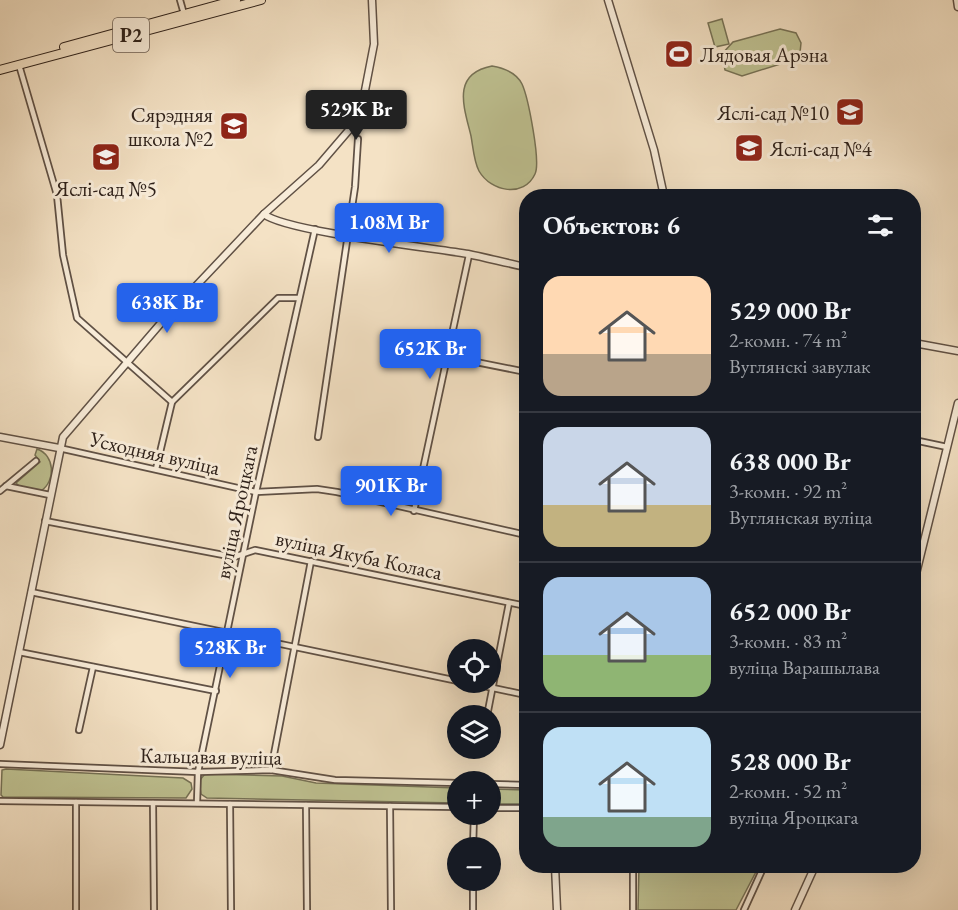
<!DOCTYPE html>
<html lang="ru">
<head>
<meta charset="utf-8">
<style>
	:root { --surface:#171b24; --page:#242831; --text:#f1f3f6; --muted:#9ea1a6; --line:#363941; --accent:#2563eb }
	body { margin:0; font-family:"EB Garamond",serif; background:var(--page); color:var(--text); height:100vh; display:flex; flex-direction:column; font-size:22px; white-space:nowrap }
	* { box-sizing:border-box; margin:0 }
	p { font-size:20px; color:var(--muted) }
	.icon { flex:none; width:33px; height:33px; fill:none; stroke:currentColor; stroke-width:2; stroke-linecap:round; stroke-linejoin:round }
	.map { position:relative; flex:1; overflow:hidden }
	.drawer { position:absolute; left:519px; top:189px; width:402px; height:684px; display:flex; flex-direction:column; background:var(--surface); border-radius:24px; box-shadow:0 6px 24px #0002 }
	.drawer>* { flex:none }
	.fabs { position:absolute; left:447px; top:639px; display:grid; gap:12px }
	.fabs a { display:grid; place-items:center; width:54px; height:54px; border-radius:50%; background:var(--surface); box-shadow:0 6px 24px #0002; font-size:30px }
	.price { position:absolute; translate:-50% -51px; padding:0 14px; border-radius:6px; background:var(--accent); color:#fff; font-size:20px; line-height:39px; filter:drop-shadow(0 2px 3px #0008) }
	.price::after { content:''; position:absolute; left:50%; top:36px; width:18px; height:14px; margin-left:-9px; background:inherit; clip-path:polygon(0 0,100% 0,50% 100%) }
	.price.selected { background:#222; color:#fff }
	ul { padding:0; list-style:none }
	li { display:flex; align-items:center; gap:18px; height:150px; padding:0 24px }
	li+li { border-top:2px solid var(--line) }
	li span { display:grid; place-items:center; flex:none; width:168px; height:120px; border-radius:18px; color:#555 }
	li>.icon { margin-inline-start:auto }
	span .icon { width:72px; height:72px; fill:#fffc; stroke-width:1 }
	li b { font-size:26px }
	h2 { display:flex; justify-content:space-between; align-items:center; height:72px; padding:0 24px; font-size:26px }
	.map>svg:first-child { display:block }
	.green { fill:#bfc292; stroke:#767256; stroke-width:1.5 }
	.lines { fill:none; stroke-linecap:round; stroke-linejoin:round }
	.minor-casing { stroke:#605145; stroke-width:8 }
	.tertiary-casing { stroke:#605145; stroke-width:9 }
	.primary-casing { stroke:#2e211a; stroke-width:10 }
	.minor { stroke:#f8ecd9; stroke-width:4.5 }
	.tertiary { stroke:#f8ecd9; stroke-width:6 }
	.primary { stroke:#f4e2c5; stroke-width:8 }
	.labels { text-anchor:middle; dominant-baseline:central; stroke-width:6; stroke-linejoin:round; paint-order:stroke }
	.shield { fill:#f8ecd9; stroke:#6b5e53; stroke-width:1.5 }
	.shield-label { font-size:20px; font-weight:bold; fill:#2e211a }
	.poi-label { font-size:21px; fill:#2e211a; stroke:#f8ecd9; text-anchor:start }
	.street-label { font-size:21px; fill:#2e211a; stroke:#f8ecd9 }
</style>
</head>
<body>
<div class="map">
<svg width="958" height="910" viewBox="0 0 958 910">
	<rect width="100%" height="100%" fill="#f4e2c5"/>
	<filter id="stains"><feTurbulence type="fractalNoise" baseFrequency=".00333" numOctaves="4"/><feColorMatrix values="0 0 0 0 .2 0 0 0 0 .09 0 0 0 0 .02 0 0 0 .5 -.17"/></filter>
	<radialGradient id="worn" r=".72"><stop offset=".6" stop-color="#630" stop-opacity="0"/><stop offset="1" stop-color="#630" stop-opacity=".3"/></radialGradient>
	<g class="green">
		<polygon points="722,19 729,44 715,47 708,23"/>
		<polygon points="780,29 796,33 801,43 800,53 796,59 742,76 725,70 722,54 733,42"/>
		<path d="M492 66C504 68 516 72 522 84 528 97 541 162 535 174 524 198 491 192 479 171 474 162 473 147 471 136 464 107 451 74 492 66Z"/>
		<path d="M37 449C55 455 56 481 41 491L19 486 16 483 40 462 35 455Z"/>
		<polygon points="6,769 183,778 191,783 192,789 186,798 3,797 1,795 2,770"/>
		<polygon points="205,774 282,776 316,783 457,788 457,803 207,798 201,794 199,781"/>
		<polygon points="490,789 526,790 526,804 491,804"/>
		<polygon points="639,866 759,866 736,910 638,910"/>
	</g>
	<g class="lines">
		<g class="minor-casing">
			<g id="minor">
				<polyline points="180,0 184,14"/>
				<polyline points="19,65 57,195 63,255 77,318 172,402"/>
				<polyline points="396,346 526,372"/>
				<polyline points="318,437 355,187 358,139"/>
				<polyline points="914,440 947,447"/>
				<polyline points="59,448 256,492 317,489 337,492 526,535"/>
				<polyline points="156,469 172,402 278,298 299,298"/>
				<polyline points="523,475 526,457"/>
				<polyline points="6,486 50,495"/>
				<polyline points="0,491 36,461"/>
				<polyline points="414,511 469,255"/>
				<polyline points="45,521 234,557 255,550 526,606"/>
				<polyline points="31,592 458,681"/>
				<polyline points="19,652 216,691"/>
				<polyline points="465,682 526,695"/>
				<polyline points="487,716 509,603"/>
				<polyline points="79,730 93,667"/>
				<polyline points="0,764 198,772 271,770 335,780 458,783"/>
				<polyline points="271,770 311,561"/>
				<polyline points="490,784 526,785"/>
				<polyline points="0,801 458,807"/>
				<polyline points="153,803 154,910"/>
				<polyline points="197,803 198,772 256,492 315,229"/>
				<polyline points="230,804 231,910"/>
				<polyline points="306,805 307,910"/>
				<polyline points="390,806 391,910"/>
				<polyline points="490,808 526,808"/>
				<polyline points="473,848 474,814"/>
				<polyline points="76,910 76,802"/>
				<polyline points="473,910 473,880"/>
				<polyline points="633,910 633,866"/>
				<polyline points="744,910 764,866"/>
			</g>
		</g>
		<g class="tertiary-casing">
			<g id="tertiary">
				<polyline points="608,0 654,150 664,196"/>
				<polyline points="957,0 958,7"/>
				<path d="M264 214C283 231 433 248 468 254 487 258 507 263 526 267"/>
				<polyline points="914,343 958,351"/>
				<polyline points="0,437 59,448"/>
				<polyline points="914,582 958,403"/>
				<polyline points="0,745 63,437 161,323 264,214 319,165 349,130 362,106 374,44 372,0"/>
				<polyline points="555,866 557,910"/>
				<polyline points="795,910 815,866"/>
			</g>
		</g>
		<g class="primary-casing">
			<g id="primary">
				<polyline points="64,47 236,0"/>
				<polyline points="0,70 261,0"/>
			</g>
		</g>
		<use href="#minor" class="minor"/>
		<use href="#tertiary" class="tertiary"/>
		<use href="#primary" class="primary"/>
	</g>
	<defs>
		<g id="stadium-square" transform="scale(1.5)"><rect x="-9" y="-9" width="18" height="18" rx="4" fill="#8f2418" stroke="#f8ecd9"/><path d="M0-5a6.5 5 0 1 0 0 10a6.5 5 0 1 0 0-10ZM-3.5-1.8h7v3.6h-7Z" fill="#fff"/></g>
		<g id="school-square" transform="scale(1.5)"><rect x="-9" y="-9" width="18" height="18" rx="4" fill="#8f2418" stroke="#f8ecd9"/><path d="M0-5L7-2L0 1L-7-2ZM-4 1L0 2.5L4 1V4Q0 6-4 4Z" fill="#fff"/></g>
	</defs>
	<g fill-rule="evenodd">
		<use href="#stadium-square" x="679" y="54"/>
		<use href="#school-square" x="850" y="112"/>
		<use href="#school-square" x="234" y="126"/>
		<use href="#school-square" x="749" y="148"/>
		<use href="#school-square" x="106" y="157"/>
	</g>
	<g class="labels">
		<rect class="shield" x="113" y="18" width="36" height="34" rx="4.5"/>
		<g class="shield-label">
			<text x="131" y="35">Р2</text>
		</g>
		<g class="poi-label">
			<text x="700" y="54">Лядовая Арэна</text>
			<text x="829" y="112" text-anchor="end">Яслі-сад №10</text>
			<text x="213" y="114" text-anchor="end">Сярэдняя<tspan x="213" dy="24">школа №2</tspan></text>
			<text x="770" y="148">Яслі-сад №4</text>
			<text x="106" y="188" text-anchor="middle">Яслі-сад №5</text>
		</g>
		<g class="street-label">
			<text transform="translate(155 453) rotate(13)">Усходняя вуліца</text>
			<text transform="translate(236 512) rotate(-78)">вуліца Яроцкага</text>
			<text transform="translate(359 555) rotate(12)">вуліца Якуба Коласа</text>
			<text transform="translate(211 756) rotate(1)">Кальцавая вуліца</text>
		</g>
	</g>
	<rect width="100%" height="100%" filter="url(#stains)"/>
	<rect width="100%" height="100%" fill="url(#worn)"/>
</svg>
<div class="fabs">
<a><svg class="icon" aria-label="locate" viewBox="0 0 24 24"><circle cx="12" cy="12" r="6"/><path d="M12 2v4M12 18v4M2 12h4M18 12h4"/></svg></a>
<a><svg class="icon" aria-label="layers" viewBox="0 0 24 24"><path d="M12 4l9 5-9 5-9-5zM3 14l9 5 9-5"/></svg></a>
<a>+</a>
<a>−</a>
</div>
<b class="price selected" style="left:356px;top:141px">529K Br</b>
<b class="price" style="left:389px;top:254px">1.08M Br</b>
<b class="price" style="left:167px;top:334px">638K Br</b>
<b class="price" style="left:430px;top:380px">652K Br</b>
<b class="price" style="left:391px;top:517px">901K Br</b>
<b class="price" style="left:230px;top:679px">528K Br</b>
<section class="drawer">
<h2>Объектов: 6<svg class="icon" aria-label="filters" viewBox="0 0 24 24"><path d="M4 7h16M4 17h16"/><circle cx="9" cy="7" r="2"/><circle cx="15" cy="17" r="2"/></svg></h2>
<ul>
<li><span style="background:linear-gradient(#ffd9b3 65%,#b9a48a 0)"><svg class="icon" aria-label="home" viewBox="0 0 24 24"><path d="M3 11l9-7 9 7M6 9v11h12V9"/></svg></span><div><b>529 000 Br</b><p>2-комн. · 74 m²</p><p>Вуглянскі завулак</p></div></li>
<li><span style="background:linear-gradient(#c9d6e8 65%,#c2b280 0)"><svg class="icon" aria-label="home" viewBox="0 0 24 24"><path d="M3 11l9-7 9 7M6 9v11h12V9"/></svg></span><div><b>638 000 Br</b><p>3-комн. · 92 m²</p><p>Вуглянская вуліца</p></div></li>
<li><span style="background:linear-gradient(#a9c7e8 65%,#8fb573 0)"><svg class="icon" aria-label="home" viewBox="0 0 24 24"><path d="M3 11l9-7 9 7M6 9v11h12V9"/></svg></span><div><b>652 000 Br</b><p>3-комн. · 83 m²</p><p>вуліца Варашылава</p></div></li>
<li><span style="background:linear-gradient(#bfe0f5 75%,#7fa58c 0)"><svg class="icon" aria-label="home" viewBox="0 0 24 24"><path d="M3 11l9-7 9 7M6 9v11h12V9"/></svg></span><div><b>528 000 Br</b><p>2-комн. · 52 m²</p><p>вуліца Яроцкага</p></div></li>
</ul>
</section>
</div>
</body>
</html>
